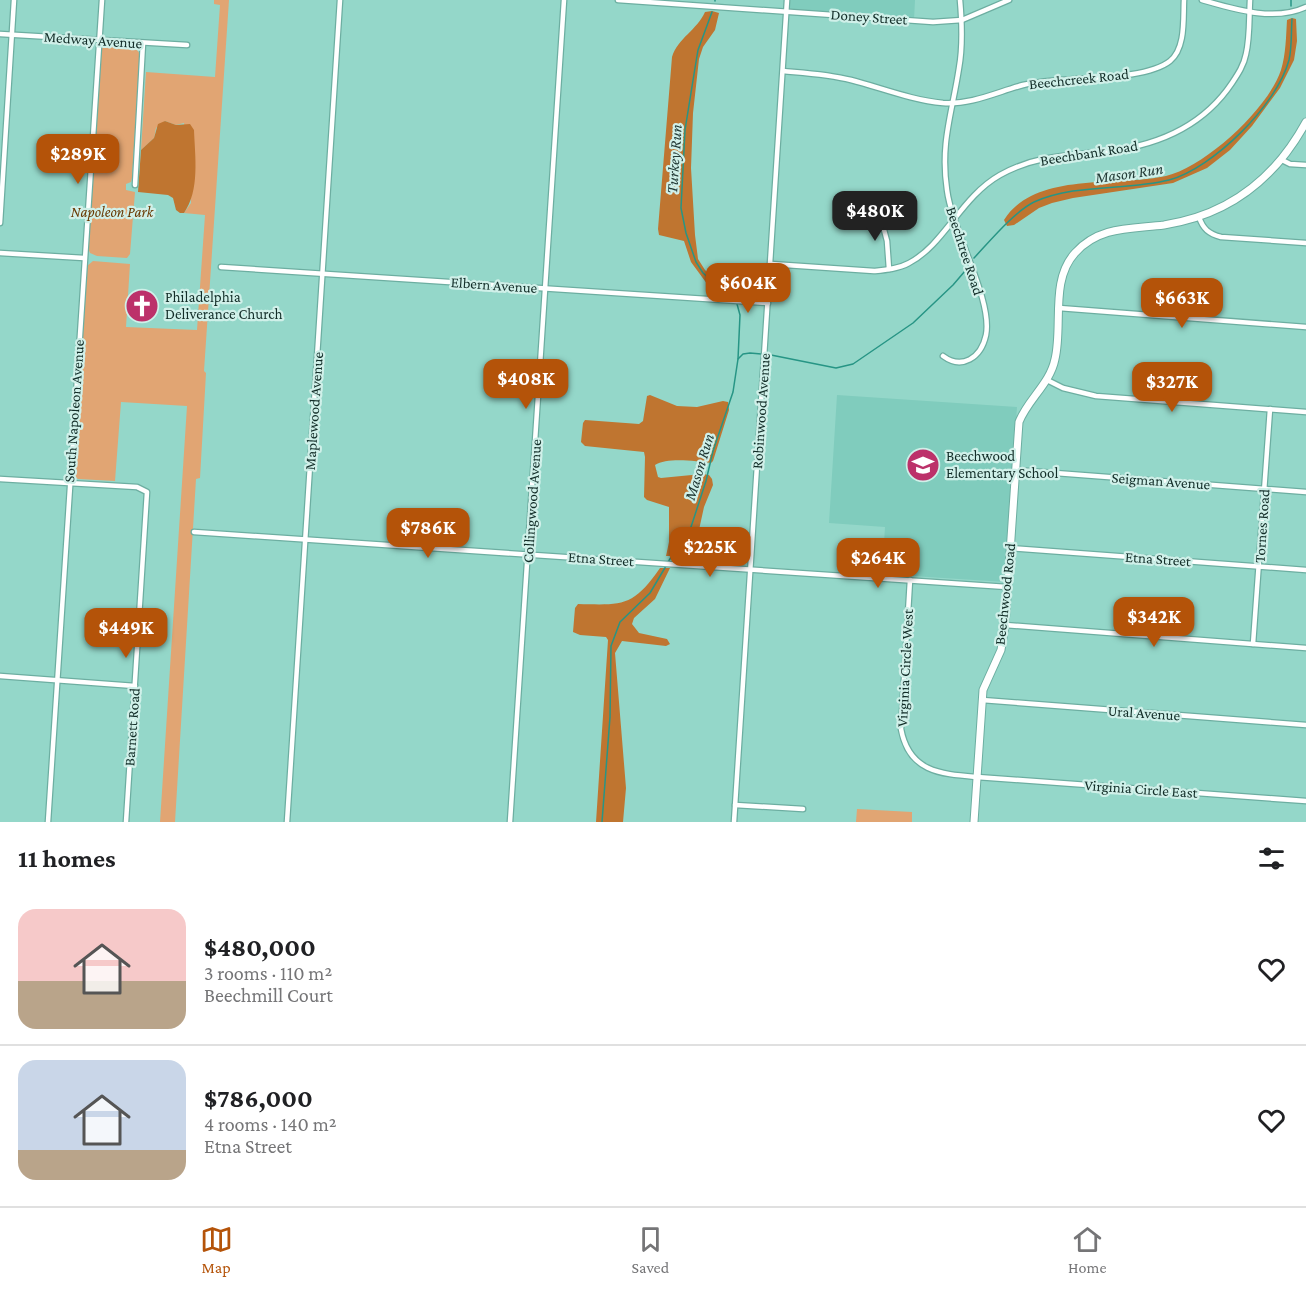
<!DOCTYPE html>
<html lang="en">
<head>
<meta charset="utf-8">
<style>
	:root { --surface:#fff; --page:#f6f6f6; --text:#202124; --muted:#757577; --line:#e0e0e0; --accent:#b45309 }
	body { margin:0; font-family:"Crimson Pro",serif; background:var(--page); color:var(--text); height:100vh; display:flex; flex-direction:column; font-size:22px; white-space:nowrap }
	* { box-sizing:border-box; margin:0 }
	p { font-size:20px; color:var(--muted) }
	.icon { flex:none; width:33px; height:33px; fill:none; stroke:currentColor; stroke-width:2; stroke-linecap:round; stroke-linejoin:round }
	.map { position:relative; height:822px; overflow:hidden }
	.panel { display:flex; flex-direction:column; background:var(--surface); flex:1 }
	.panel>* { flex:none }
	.price { position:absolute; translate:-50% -51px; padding:0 14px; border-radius:12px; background:var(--accent); color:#fff; font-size:20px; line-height:39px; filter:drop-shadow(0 2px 3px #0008) }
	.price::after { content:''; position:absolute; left:50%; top:36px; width:18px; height:14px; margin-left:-9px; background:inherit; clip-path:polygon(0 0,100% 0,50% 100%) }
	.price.on { background:#222; color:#fff }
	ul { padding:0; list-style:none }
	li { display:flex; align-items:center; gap:18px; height:150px; padding:0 18px }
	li+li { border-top:2px solid var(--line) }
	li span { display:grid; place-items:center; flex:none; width:168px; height:120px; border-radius:18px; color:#555 }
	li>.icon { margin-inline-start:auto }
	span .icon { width:72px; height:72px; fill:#fffc; stroke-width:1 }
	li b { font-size:26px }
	h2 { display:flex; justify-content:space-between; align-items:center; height:72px; padding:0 18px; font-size:26px }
	.tab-bar { display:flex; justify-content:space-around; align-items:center; height:84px; border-top:2px solid var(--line); background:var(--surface); font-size:16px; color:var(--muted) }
	.tab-bar a { display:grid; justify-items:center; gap:3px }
	.tab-bar .on { color:var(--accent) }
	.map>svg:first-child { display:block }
	.built { fill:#80ccbd }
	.green { fill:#e1a573 }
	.forest { fill:#bf7530 }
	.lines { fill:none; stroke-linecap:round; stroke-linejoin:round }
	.stream { stroke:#279585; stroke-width:1.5 }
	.street-casing { stroke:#6daea1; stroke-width:7 }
	.secondary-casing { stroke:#6daea1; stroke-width:9 }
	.street { stroke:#fff; stroke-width:4.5 }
	.secondary { stroke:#fff; stroke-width:7 }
	.labels { text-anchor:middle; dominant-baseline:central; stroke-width:4.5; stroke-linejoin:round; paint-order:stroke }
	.street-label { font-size:15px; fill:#122d28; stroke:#d0f0e9 }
	.park-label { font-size:15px; font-style:italic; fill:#683700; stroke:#d0f0e9 }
	.poi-label { font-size:15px; fill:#122d28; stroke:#d0f0e9; text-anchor:start }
	.water-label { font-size:16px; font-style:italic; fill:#233a36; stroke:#d0f0e9 }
</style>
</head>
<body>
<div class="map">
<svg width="1306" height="822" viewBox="0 0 1306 822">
	<rect width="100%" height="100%" fill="#94d7c9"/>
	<g class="built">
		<polygon points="788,0 915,0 914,20 787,10"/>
		<polygon points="837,395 1017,407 1005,582 882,574 885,527 829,523"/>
	</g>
	<g class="green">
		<polygon points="214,0 229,0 204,371 206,373 200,478 196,479 175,822 160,822 187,406 121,402 115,481 78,479 74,476 87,266 93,261 130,264 126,327 197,330 205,215 184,213 191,203 184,123 176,125 165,121 156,128 154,138 141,150 146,72 215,77 220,5 214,4"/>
		<polygon points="107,44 134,46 140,54 132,178 131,182 126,184 126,190 135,192 130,254 127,258 97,256 90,253 88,248 101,48"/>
		<polygon points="857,809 912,812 912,822 856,822"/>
	</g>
	<g class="forest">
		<path d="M712 11 719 13 715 30 703 47 699 59 693 113 691 168 695 235 698 259 705 270 731 293 713 292 691 262 684 241 659 235 658 229 672 57C678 38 697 30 705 12Z"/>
		<path d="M1292 18 1296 19 1297 41 1294 60 1280 88 1252 126 1230 150 1207 168 1173 183 1073 198 1052 203 1039 208 1014 225 1007 226 1004 220C1035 171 1117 187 1166 176 1206 166 1268 109 1281 70 1286 54 1286 36 1287 20Z"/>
		<path d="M165 121 176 125 190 124 194 130C195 157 200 190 184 213H180L176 210 173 198 168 195 138 192 141 150 154 138 158 124Z"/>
		<path d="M650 395 677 406 697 407 723 401 728 402 729 410 713 461 711 463C696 461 667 457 655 465L658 477 661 478 702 474 709 475 712 479 713 485 704 507 697 539 676 556H666L669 542V507L647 500 644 497 645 457 644 452 585 446 581 442 583 423 585 420 639 424 643 421 647 396Z"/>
		<path d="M660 568H670L655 599 634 618 632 624 639 633 667 639 670 644 666 646 622 641 615 653 626 788 623 822H596L608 640 606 637 580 635 573 632 575 608 578 604C623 605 633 607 660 568Z"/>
	</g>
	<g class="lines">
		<g class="stream">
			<polyline points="1291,0 1291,6"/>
			<polyline points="715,1 715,0"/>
			<polyline points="712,12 698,50 695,68 685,130 681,208 686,233 696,262 703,273 729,296"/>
			<path d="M974 258C990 241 1014 212 1034 202 1077 183 1125 191 1169 180 1213 168 1277 105 1289 60 1292 47 1291 33 1292 19"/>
			<polyline points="737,304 740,315 738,359"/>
			<polyline points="668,562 691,527 706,481 713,451 733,392 738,359 743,354 750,353 771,355 836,368 853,364 913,323 953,285 965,271"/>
			<polyline points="602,822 610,717 611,646 620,622 650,593 666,566"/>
		</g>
		<g class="street-casing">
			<g id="street">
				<polyline points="618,0 933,22 962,20 1009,0"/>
				<path d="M1202 0C1234 9 1274 22 1306 7"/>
				<polyline points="0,34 187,45"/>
				<path d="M783 71C806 73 828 74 851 80 882 88 911 100 943 103 971 105 997 92 1023 85 1060 75 1142 83 1170 61 1186 48 1183 18 1184 0"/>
				<polyline points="1282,160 1290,164 1306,165"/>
				<polyline points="135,185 143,43"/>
				<polyline points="879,211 887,241 889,269"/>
				<path d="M1199 217C1203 229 1209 234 1221 237L1306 243"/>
				<polyline points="0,223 14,0"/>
				<polyline points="0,253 84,258"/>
				<path d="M771 264 874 271C885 270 898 269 909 263 944 245 961 197 1000 175 1036 155 1070 155 1109 151 1159 145 1204 125 1232 83 1238 74 1244 65 1246 54 1250 37 1249 18 1250 0"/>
				<polyline points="221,267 768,303"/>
				<polyline points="1059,308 1306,327"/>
				<path d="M943 356C962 370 981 358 986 335 993 300 952 230 947 190 940 143 952 114 959 68 963 46 962 23 960 0"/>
				<polyline points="1047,380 1063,388 1096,396 1306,412"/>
				<polyline points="1015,470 1306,492"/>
				<polyline points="0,479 137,487 147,492 126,822"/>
				<polyline points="194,532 1007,587"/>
				<polyline points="1010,548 1306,570"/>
				<path d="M910 580 901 729C909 772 940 774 977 777L1306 801"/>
				<polyline points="1005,625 1306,648"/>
				<polyline points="1253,644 1270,409"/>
				<polyline points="0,676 135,686"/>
				<polyline points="982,700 1306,725"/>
				<polyline points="735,805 803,809"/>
				<polyline points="48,822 102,0"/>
				<polyline points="287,822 340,0"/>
				<polyline points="510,822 564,0"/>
				<polyline points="734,822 787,0"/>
			</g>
		</g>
		<g class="secondary-casing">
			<path id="secondary" d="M974 822 983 690 1001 650 1005 625 1019 422C1028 399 1050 384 1055 359 1063 326 1050 280 1075 253 1099 226 1131 229 1164 225 1229 215 1275 179 1306 122"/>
		</g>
		<use href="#street" class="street"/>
		<use href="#secondary" class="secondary"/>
	</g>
	<defs>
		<g id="church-disc" transform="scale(1.725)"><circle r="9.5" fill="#bc316a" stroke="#d0f0e9"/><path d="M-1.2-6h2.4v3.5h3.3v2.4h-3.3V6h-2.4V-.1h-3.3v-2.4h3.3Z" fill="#fff"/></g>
		<g id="school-disc" transform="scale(1.725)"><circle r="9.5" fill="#bc316a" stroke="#d0f0e9"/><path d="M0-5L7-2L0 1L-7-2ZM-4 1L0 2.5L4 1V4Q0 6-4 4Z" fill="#fff"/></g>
	</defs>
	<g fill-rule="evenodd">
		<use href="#church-disc" x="142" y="306"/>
		<use href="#school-disc" x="923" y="465"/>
	</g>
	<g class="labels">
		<g class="street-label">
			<text transform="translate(869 17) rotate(4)">Doney Street</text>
			<text transform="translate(93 40) rotate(4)">Medway Avenue</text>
			<text transform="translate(1079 79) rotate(-6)">Beechcreek Road</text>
			<text transform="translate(1089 153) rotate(-9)">Beechbank Road</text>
			<text transform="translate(965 251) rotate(72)">Beechtree Road</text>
			<text transform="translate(494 285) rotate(4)">Elbern Avenue</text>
			<text transform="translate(74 411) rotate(-86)">South Napoleon Avenue</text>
			<text transform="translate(314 411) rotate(-86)">Maplewood Avenue</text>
			<text transform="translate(761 411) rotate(-86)">Robinwood Avenue</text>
			<text transform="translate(1161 481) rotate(4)">Seigman Avenue</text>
			<text transform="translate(532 501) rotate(-86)">Collingwood Avenue</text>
			<text transform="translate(1262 526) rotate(-86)">Tornes Road</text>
			<text transform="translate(601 559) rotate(4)">Etna Street</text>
			<text transform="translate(1158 559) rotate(4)">Etna Street</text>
			<text transform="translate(1005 594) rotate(-84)">Beechwood Road</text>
			<text transform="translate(905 668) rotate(-87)">Virginia Circle West</text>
			<text transform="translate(1144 713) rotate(4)">Ural Avenue</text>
			<text transform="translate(132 727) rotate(-86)">Barnett Road</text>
			<text transform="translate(1141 789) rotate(4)">Virginia Circle East</text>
		</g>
		<g class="park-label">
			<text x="112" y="212">Napoleon Park</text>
		</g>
		<g class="poi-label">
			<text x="165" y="297">Philadelphia<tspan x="165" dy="17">Deliverance Church</tspan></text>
			<text x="946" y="456">Beechwood<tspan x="946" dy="17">Elementary School</tspan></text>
		</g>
		<g class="water-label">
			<text transform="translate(674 159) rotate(-86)">Turkey Run</text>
			<text transform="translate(1129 173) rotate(-8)">Mason Run</text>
			<text transform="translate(699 467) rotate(-73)">Mason Run</text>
		</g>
	</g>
</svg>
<b class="price" style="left:78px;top:185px">$289K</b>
<b class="price on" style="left:875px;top:242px">$480K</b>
<b class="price" style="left:748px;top:314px">$604K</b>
<b class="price" style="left:1182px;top:329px">$663K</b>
<b class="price" style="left:526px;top:410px">$408K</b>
<b class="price" style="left:1172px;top:413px">$327K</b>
<b class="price" style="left:428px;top:559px">$786K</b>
<b class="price" style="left:710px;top:578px">$225K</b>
<b class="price" style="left:878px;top:589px">$264K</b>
<b class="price" style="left:1154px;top:648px">$342K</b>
<b class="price" style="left:126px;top:659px">$449K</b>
</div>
<section class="panel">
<h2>11 homes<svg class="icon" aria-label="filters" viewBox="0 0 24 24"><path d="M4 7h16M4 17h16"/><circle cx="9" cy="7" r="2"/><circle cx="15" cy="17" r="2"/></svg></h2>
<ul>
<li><span style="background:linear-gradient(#f6c9c9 60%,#b9a48a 0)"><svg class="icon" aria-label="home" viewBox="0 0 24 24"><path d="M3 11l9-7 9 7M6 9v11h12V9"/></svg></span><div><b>$480,000</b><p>3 rooms · 110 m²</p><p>Beechmill Court</p></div><svg class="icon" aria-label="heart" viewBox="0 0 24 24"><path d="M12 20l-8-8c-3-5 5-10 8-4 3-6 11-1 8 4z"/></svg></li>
<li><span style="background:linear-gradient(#c9d6e8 75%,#b9a48a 0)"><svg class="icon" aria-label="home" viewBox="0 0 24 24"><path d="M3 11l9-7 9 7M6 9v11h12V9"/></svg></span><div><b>$786,000</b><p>4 rooms · 140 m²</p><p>Etna Street</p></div><svg class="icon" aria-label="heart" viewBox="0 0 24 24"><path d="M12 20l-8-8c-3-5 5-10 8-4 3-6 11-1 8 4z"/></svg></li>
</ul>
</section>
<nav class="tab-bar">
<a class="on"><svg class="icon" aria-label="map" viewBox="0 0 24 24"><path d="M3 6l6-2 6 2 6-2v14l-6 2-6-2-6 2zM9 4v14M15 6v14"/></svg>Map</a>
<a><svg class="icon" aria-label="saved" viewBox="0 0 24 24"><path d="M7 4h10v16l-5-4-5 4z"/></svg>Saved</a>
<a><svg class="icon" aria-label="home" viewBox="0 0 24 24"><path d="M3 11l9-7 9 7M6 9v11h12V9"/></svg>Home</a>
</nav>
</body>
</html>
